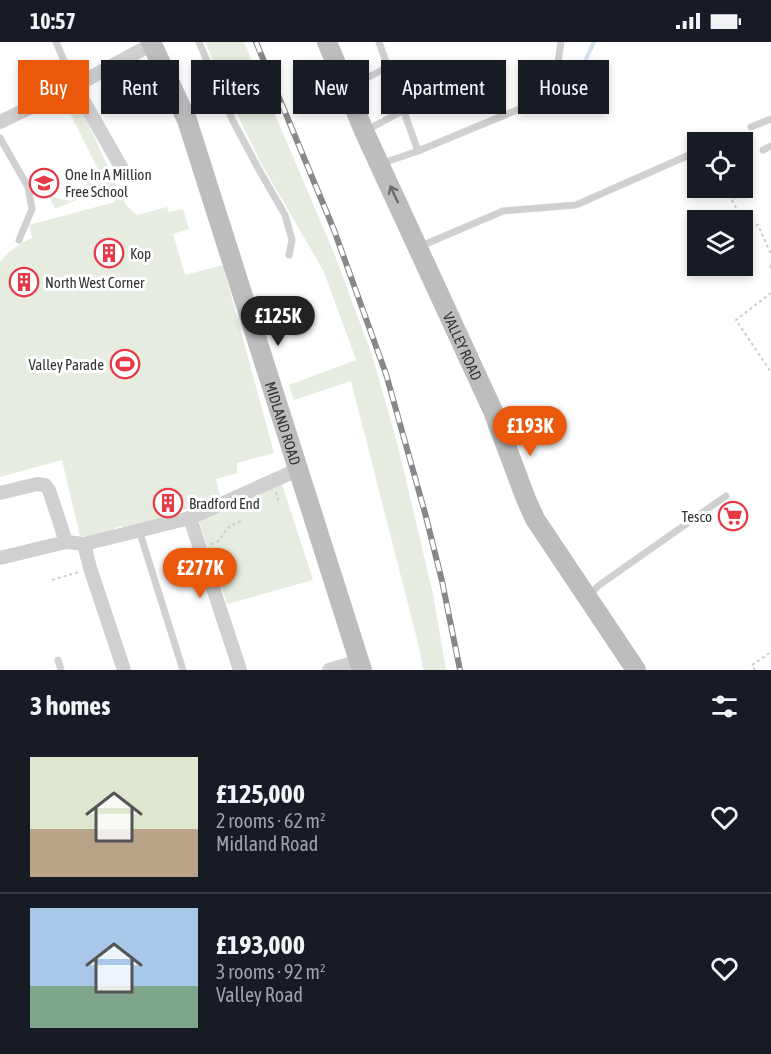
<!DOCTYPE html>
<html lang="en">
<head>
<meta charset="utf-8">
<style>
	:root { --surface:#171b24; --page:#20242c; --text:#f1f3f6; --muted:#9ea1a6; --line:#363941; --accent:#ea580c }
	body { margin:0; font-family:"Asap Condensed",sans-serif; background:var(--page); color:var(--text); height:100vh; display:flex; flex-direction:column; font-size:22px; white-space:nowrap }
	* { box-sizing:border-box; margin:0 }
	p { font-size:20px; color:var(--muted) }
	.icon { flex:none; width:33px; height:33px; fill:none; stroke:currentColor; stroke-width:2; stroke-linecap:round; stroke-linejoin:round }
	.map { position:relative; height:628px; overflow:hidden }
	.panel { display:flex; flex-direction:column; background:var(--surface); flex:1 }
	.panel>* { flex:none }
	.top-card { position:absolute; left:18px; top:18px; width:735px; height:54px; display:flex; gap:12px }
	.controls { position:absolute; left:687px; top:90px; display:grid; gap:12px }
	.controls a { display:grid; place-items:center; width:66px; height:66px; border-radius:0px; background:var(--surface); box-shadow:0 3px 9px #0003; font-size:30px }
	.price { position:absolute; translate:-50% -51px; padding:0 14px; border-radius:21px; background:var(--accent); color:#fff; font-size:20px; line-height:39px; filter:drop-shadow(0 2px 3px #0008) }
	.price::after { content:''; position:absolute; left:50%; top:36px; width:18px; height:14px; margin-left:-9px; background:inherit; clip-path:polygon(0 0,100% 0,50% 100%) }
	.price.active { background:#222; color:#fff }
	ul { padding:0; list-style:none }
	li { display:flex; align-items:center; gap:18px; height:150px; padding:0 30px }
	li+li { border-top:2px solid var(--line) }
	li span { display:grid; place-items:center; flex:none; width:168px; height:120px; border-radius:0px; color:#555 }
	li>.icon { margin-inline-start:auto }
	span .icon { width:72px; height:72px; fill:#fffc; stroke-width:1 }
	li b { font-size:26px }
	h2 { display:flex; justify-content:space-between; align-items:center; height:72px; padding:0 30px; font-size:26px }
	.tag { padding:0 21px; border-radius:0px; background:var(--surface); box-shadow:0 3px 9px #0003; font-size:21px; line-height:54px }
	.tag.active { background:var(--accent); color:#fff }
	.status { display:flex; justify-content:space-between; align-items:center; height:42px; padding:0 30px; background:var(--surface); direction:ltr }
	.status svg { height:16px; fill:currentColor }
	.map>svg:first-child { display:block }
	.green { fill:#e6ecdf }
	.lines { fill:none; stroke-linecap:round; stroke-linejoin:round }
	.stream { stroke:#cfe2ee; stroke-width:4 }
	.path { stroke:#cdcdcd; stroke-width:2; stroke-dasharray:3 3; stroke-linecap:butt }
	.lane { stroke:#d0d0d0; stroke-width:7 }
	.street { stroke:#d0d0d0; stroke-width:14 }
	.secondary { stroke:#bdbdbd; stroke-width:20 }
	.rail-casing { stroke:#888; stroke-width:6 }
	.rail { stroke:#fff; stroke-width:4; stroke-dasharray:11; stroke-linecap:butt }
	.oneway { stroke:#6a6a6a }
	.labels { text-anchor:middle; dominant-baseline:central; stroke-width:6; stroke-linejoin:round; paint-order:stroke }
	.poi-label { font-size:15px; fill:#333; stroke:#fff; text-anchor:start }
	.street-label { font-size:15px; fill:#333; stroke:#fff }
</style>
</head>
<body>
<div class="status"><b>10:57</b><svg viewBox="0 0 49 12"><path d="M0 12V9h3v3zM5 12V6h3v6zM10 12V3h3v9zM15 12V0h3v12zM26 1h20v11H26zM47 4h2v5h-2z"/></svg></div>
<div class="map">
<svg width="771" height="628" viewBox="0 0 771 628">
	<rect width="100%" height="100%" fill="#fff"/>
	<g class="green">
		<polygon points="205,0 244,0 334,211 372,313 398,404 433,552 446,628 423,628 420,609 351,339 294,358 289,343 356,318 324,230 261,121 224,45"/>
		<path d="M77 58 126 163 137 173 167 165 169 170 183 167 189 187 173 192 185 233 223 223 274 411 237 421V431L216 437 221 457 169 472V476L136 485 135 482H132L133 486 124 489 122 484 113 487 114 490 95 495 80 494 62 418 0 435V220C9 209 19 202 32 196L29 183 115 160 109 147 105 146 55 167 49 154 71 159 99 129 66 63Z"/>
		<polygon points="282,442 313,538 227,562 198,476"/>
	</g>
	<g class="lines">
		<polyline class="stream" points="571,61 586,17 594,0"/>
		<g class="path">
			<polyline points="742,114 753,109"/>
			<polyline points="737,146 741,152 732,158 742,178"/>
			<polyline points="742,179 746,186 758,183 771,212"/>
			<polyline points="771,223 770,225 771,227"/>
			<polyline points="771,251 736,278 771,330"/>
			<polyline points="276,450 279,462"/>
			<path d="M211 502 219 499C227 486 226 485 241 479"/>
			<polyline points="52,538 79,530"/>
			<polyline points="755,628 752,623 771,610"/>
		</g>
		<g class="lane">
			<polyline points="56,0 75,44"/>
			<polyline points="199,0 233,79 258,126 285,173 292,198 289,213"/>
			<polyline points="379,0 418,109 553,53 561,0"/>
			<polyline points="349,45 388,25"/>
			<polyline points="751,85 771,77"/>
			<polyline points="367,88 404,68"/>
			<polyline points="0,96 28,145 32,167 19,198"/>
			<polyline points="718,100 722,99"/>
			<polyline points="763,108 771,104"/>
			<polyline points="380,122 418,109"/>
			<polyline points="421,204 503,169 576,163 698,109"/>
			<polyline points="139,488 183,628"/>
			<polyline points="589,554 598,544 726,454"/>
			<polyline points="58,618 61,628"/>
		</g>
		<g class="street">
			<polyline points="75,44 125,132"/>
			<polyline points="0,80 75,44 152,2"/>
			<polyline points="0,451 37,442 45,443 49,448 66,500"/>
			<polyline points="190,476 240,628"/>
			<polyline points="84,502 90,526 124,628"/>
			<polyline points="0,516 66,500 84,502 190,476 297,428"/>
			<polyline points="329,628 359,619"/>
		</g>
		<g class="secondary">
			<path id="s1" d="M151 0 187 78 362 628"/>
			<path id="s2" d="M327 0 364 89 493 369 526 457 535 477 636 628"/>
		</g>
		<g class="rail-casing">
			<polyline id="rail" points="256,0 334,188 386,332 425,471 442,539 460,628"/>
		</g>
		<use href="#rail" class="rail"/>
	</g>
	<defs><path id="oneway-shaft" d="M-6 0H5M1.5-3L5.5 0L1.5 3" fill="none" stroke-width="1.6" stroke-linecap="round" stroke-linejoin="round" transform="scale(1.5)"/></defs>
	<use class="oneway" href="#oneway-shaft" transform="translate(394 152) rotate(-115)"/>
	<defs>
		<g id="school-ring" transform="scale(1.5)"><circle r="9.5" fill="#fff" stroke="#e63946" stroke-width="1.5"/><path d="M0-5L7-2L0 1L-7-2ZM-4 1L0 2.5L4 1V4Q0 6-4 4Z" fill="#e63946"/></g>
		<g id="building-ring" transform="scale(1.5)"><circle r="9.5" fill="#fff" stroke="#e63946" stroke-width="1.5"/><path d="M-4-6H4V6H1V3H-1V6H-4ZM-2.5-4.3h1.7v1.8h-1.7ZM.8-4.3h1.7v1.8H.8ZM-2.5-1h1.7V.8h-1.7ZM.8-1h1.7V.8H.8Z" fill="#e63946"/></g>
		<g id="stadium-ring" transform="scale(1.5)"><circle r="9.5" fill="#fff" stroke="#e63946" stroke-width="1.5"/><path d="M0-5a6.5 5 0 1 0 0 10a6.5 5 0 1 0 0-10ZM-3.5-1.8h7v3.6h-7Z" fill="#e63946"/></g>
		<g id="supermarket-ring" transform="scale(1.5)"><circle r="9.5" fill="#fff" stroke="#e63946" stroke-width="1.5"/><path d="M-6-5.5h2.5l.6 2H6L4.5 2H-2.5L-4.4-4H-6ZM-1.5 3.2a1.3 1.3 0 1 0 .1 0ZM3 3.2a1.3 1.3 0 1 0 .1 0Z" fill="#e63946"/></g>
	</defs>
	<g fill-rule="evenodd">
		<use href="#school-ring" x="44" y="141"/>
		<use href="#building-ring" x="109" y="211"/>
		<use href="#building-ring" x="24" y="240"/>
		<use href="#stadium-ring" x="125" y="322"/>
		<use href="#building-ring" x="168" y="461"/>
		<use href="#supermarket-ring" x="733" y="474"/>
	</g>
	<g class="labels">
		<g class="poi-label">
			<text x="65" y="132">One In A Million<tspan x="65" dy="17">Free School</tspan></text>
			<text x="130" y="211">Kop</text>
			<text x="45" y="240">North West Corner</text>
			<text x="104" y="322" text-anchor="end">Valley Parade</text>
			<text x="189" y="461">Bradford End</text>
			<text x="712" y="474" text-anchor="end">Tesco</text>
		</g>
		<g class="street-label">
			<text stroke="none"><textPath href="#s2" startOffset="333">VALLEY ROAD</textPath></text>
			<text stroke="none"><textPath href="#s1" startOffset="404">MIDLAND ROAD</textPath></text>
		</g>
	</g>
</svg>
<div class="controls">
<a><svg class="icon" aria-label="locate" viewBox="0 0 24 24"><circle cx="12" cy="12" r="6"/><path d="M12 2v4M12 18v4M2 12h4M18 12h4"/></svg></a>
<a><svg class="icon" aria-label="layers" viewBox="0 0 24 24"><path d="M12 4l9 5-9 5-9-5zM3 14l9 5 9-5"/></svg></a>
</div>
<b class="price active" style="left:278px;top:305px">£125K</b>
<b class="price" style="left:530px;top:415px">£193K</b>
<b class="price" style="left:200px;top:557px">£277K</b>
<div class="top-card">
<a class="tag active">Buy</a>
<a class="tag">Rent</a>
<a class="tag">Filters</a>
<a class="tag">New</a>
<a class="tag">Apartment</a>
<a class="tag">House</a>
</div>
</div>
<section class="panel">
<h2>3 homes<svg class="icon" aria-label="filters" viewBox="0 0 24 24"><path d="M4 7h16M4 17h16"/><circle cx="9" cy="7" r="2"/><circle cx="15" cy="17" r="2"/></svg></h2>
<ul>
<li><span style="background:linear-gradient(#dfe7d0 60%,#b9a48a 0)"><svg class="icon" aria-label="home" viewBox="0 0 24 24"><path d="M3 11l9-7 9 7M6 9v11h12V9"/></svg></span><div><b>£125,000</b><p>2 rooms · 62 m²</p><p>Midland Road</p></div><svg class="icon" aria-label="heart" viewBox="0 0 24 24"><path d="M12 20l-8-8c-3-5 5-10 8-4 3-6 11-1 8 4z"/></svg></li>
<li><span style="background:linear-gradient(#a9c7e8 65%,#7fa58c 0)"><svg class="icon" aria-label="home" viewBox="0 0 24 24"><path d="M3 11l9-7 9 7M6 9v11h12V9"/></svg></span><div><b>£193,000</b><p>3 rooms · 92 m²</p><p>Valley Road</p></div><svg class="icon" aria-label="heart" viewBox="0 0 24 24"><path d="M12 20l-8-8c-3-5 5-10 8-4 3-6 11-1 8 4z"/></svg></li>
</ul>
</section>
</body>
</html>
